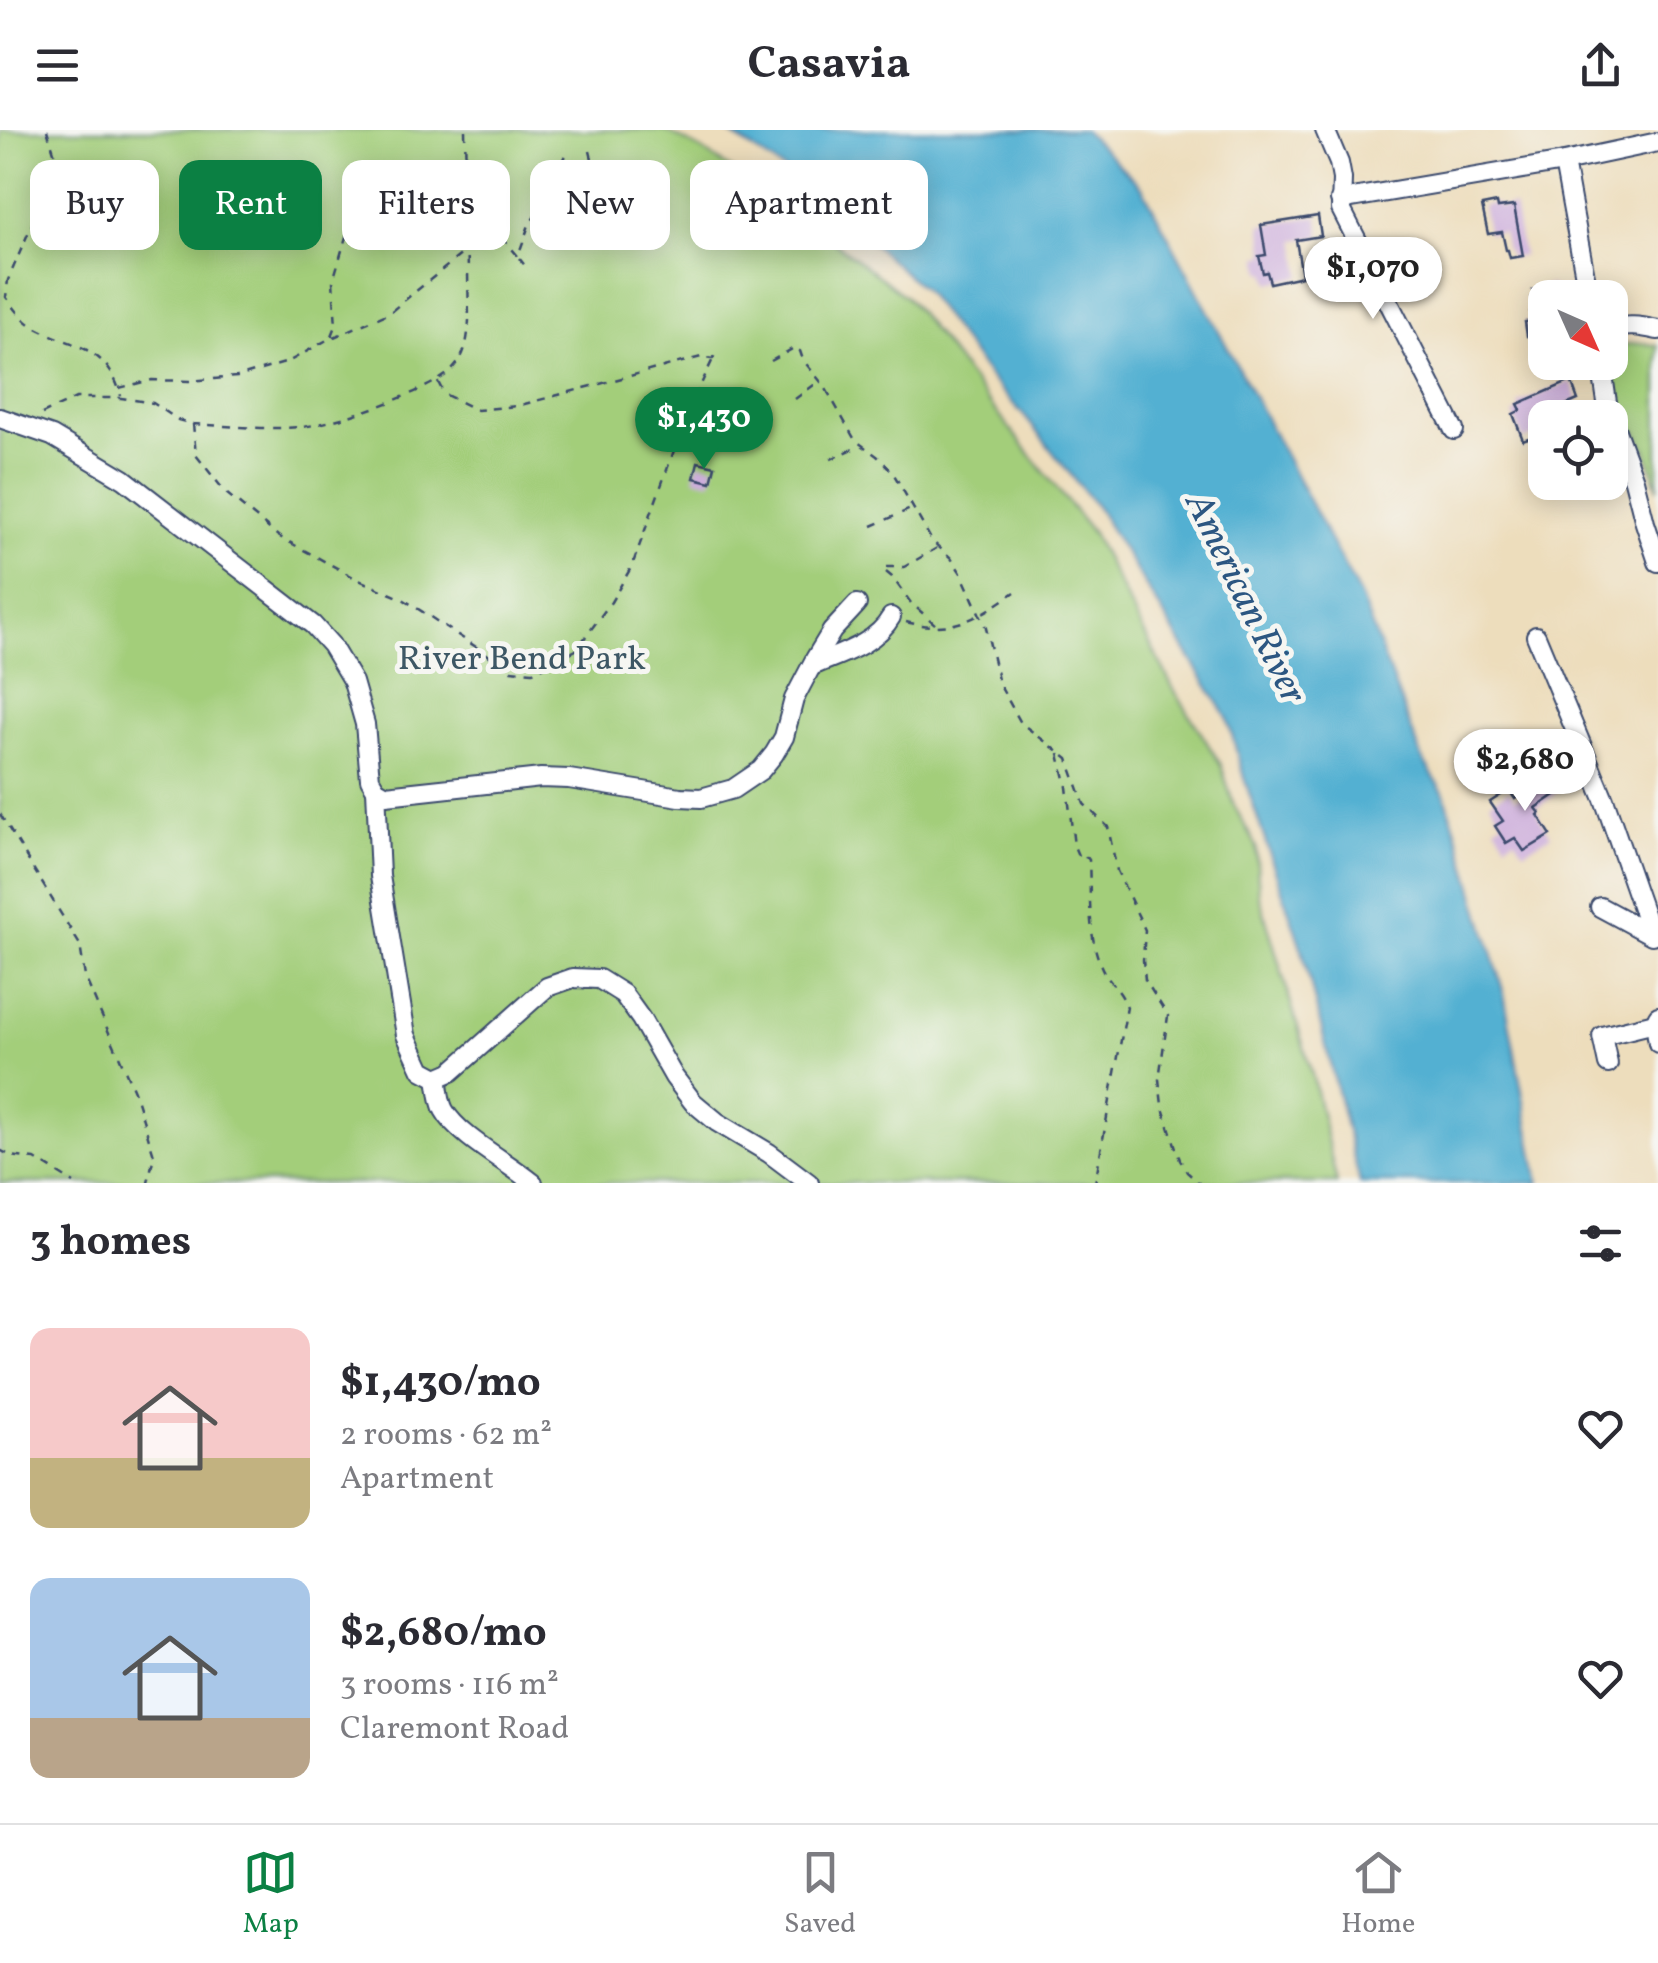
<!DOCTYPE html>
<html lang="en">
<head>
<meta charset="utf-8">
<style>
	:root { --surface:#fff; --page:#f7f7f7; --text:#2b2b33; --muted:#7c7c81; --line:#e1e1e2; --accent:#0b8043 }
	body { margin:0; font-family:Vollkorn,serif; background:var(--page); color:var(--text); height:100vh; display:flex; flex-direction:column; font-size:38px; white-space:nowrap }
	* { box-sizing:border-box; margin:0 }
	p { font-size:32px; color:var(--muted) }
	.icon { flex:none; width:55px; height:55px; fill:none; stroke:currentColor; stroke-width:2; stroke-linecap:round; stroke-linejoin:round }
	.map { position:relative; height:1053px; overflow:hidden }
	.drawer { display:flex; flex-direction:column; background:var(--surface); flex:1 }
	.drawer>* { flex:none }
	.banner { position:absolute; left:30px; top:30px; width:1000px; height:90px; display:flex; gap:20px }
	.needle { width:65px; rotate:135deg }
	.controls { position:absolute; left:1528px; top:150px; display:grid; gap:20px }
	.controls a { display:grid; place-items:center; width:100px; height:100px; border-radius:20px; background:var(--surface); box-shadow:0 5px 25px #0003; font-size:50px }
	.price { position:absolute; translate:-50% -85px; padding:0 22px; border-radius:35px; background:#fff; color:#222; font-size:32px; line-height:65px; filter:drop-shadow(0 2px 5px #0008) }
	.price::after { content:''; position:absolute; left:50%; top:60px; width:30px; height:22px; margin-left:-15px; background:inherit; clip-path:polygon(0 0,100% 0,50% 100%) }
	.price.selected { background:var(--accent); color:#fff }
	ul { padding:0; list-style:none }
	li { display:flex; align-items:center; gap:30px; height:250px; padding:0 30px }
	li span { display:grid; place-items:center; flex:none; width:280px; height:200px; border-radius:20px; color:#555 }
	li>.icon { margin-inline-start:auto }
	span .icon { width:120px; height:120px; fill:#fffc; stroke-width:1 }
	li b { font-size:42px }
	h2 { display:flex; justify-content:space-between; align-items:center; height:120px; padding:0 30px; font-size:42px }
	.tag { padding:0 35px; border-radius:20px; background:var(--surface); box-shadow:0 5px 25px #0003; font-size:35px; line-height:90px }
	.tag.selected { background:var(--accent); color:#fff }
	header { display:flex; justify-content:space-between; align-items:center; height:130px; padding:0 30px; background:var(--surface); font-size:45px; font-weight:700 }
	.tabs { display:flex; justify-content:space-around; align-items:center; height:140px; border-top:2px solid var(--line); background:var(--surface); font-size:28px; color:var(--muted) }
	.tabs a { display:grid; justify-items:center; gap:5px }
	.tabs .selected { color:var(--accent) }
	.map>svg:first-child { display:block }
	.green { fill:#a3ce7a; stroke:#5f7e6c; stroke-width:2.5 }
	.water { fill:#53b0d2; stroke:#377098; stroke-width:2.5 }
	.building { fill:#cdaedb }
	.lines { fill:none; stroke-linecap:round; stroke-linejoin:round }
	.minor-casing { stroke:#3a496c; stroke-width:22 }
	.path { stroke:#3a496c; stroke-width:2.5; stroke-dasharray:8 8; stroke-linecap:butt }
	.minor { stroke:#fff; stroke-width:18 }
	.path-bridge { stroke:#3a496c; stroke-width:2.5; stroke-dasharray:8 8; stroke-linecap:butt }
	.labels { text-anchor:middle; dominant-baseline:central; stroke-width:10; stroke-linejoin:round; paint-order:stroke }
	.park-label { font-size:35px; fill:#3d5765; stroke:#f6f6f2 }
	.water-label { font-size:38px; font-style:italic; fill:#2c5681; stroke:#f6f6f2 }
</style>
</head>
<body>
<header><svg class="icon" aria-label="menu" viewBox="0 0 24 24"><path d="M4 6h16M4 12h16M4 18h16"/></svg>Casavia<svg class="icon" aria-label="share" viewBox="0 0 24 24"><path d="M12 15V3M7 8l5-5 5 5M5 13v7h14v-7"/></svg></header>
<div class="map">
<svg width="1658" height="1053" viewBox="0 0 1658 1053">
	<rect width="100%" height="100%" fill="#f6f6f2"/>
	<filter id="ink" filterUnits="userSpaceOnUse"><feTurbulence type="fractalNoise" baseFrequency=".01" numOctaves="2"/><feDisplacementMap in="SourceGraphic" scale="20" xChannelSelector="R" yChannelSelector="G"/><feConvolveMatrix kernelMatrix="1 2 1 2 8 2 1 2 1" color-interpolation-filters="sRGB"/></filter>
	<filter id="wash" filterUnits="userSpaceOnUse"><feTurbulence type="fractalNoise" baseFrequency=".0048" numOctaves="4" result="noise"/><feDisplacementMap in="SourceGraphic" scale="40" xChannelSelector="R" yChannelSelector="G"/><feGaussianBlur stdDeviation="2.25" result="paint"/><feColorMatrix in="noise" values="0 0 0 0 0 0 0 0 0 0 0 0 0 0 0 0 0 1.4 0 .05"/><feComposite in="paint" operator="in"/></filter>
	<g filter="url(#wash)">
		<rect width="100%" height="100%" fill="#edddbc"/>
		<g class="green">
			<polygon points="0,0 664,0 702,20 792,80 907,168 1092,403 1173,558 1221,635 1233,673 1256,717 1259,765 1313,948 1337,1053 0,1053"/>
			<polygon points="1644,213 1658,216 1658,359 1646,319 1627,287 1609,233 1617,215"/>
		</g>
		<polygon class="water" points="725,0 1084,0 1142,57 1361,468 1423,630 1445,665 1468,739 1504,864 1539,1053 1360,1053 1302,820 1244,648 1227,587 1098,379 1025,287 990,248 924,160 812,59"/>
		<g id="blocks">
			<g class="building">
				<polygon points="1497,73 1498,78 1514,76 1523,126 1510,128 1508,120 1506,120 1502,102 1488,104 1482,76"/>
				<polygon points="1318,86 1321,106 1296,110 1302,146 1270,153 1267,142 1263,143 1259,126 1266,125 1261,95"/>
				<polygon points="1552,155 1555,168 1545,168 1545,203 1527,206 1525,192 1532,191 1530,182 1533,181 1531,167 1534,166 1532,160"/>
				<polygon points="1571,251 1578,270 1554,280 1557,288 1545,288 1545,302 1523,310 1513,284 1521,280 1518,274"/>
				<polygon points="698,332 715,336 711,352 694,348"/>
				<polygon points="1555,648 1562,658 1554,663 1555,665 1536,678 1540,683 1538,685 1551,705 1524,721 1515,708 1506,713 1495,696 1503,691 1490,672 1509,660 1515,669 1544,649 1547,654"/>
			</g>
		</g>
	</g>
	<g filter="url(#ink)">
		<use href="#blocks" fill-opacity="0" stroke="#3a496c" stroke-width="2.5"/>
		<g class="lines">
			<g class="minor-casing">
				<g id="minor">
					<polyline points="1325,0 1339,33 1342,49 1341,79 1454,300"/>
					<polyline points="1564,32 1589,168"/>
					<polyline points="1340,70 1564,32 1658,12"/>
					<path d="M1610 201C1624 193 1643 197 1658 200"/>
					<polyline points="1601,232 1608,279 1634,350 1645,393 1658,432"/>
					<polyline points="0,288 52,306 124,349 313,495 331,515 353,552 365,594 370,649 376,659 386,665 541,648 569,649 680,667 701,668 733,659 761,640 774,624 784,607 794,569 815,529 832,501 857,474"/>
					<polyline points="1536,506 1604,669 1651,804"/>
					<path d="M812 536C840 524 876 514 891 487"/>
					<polyline points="376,659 380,746 406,905 422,940 437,948 451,942 547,857 573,848 599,849 623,864 641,889 674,947 693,972 717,992 769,1023 809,1053"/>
					<polyline points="1600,777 1652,805"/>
					<polyline points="1658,886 1655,893 1658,913"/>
					<polyline points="1608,934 1602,906 1655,893"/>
					<path d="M437 948C439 957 439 971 444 980 458 1006 508 1032 533 1053"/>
				</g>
			</g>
			<g class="path">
				<path d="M47 0 57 31 53 54 48 71 36 85 8 150 6 167C14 177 22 189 33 196 71 218 106 213 121 266"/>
				<polyline points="590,21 596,45 595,77"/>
				<path d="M561 38C591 60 596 84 606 118"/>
				<polyline points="478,78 494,97"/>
				<polyline points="519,128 526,137"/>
				<path d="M332 206 336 196 333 151 350 93 349 72 354 59 392 38C415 45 442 50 460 29"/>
				<polyline points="771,231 794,218 800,221 803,230 825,257 855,310 877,326 892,341 932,411 951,428 961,443 986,498 999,554 1021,593 1068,629 1084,674 1108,697 1117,741 1145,800 1143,830 1145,850 1168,886 1159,949 1162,975 1180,1030 1187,1042 1199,1053"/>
				<polyline points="438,252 444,264 477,280 517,276 701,227 713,229 717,219"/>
				<polyline points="119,258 152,250 189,251 237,247 288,232 327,210 389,183 494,98 518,126 529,95 543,74 567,23"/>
				<polyline points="795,269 818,252"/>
				<path d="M42 284 76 268H121L153 273 178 290 193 294C228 296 265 300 301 297 333 294 430 262 452 240 466 226 468 208 469 190"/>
				<polyline points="193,294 196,325 226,363 278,406 359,450 403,469 511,540 533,542 576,520 611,472 632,436 688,282 713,229"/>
				<polyline points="831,329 860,316"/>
				<polyline points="872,396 913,378"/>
				<polyline points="886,437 904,437 937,418"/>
				<polyline points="886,442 892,447 911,473 936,495"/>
				<path d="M906 492C954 504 978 488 1015 462"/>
				<path d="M1059 624 1067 657 1074 716 1079 728 1087 727 1089 730C1091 765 1087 803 1101 836 1108 853 1120 858 1127 877L1095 1053"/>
				<polyline points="0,684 80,815 85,847 134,961 154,1025 148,1053"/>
				<polyline points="0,1020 11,1026 35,1029 74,1053"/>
			</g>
			<use href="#minor" class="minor"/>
			<polyline class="path-bridge" points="465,0 469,190"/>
		</g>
	</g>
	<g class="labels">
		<g class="park-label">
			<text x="522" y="530">River Bend Park</text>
		</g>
		<g class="water-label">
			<text transform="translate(1244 469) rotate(64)">American River</text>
		</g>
	</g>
</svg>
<div class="controls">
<a><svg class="needle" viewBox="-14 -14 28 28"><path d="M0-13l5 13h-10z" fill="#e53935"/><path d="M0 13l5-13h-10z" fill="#7c7c81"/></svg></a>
<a><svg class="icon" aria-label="locate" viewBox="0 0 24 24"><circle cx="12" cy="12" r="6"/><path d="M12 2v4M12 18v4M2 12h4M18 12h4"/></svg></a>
</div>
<b class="price" style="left:1373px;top:192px">$1,070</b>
<b class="price selected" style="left:704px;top:342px">$1,430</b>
<b class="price" style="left:1525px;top:684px">$2,680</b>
<div class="banner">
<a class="tag">Buy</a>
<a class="tag selected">Rent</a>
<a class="tag">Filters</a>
<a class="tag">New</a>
<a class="tag">Apartment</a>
</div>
</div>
<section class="drawer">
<h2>3 homes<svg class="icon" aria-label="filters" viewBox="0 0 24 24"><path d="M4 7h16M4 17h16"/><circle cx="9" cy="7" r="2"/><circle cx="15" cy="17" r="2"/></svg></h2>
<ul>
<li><span style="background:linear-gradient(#f6c9c9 65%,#c2b280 0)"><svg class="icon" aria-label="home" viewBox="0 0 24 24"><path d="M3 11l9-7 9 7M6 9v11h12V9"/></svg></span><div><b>$1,430/mo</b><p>2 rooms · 62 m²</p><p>Apartment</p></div><svg class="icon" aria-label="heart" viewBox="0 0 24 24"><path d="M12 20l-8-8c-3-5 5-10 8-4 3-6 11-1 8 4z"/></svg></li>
<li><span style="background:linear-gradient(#a9c7e8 70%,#b9a48a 0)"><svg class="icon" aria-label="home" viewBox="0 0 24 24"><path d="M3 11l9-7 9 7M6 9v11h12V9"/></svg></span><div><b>$2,680/mo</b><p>3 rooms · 116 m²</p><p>Claremont Road</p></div><svg class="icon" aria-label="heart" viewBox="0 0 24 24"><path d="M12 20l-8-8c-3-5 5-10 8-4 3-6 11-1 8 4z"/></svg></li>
</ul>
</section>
<nav class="tabs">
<a class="selected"><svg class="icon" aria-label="map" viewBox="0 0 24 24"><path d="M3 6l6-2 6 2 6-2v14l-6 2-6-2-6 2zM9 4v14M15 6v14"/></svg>Map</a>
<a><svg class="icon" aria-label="saved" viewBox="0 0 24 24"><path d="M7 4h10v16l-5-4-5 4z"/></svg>Saved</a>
<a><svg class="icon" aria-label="home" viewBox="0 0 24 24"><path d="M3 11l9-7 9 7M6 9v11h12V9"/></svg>Home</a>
</nav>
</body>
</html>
